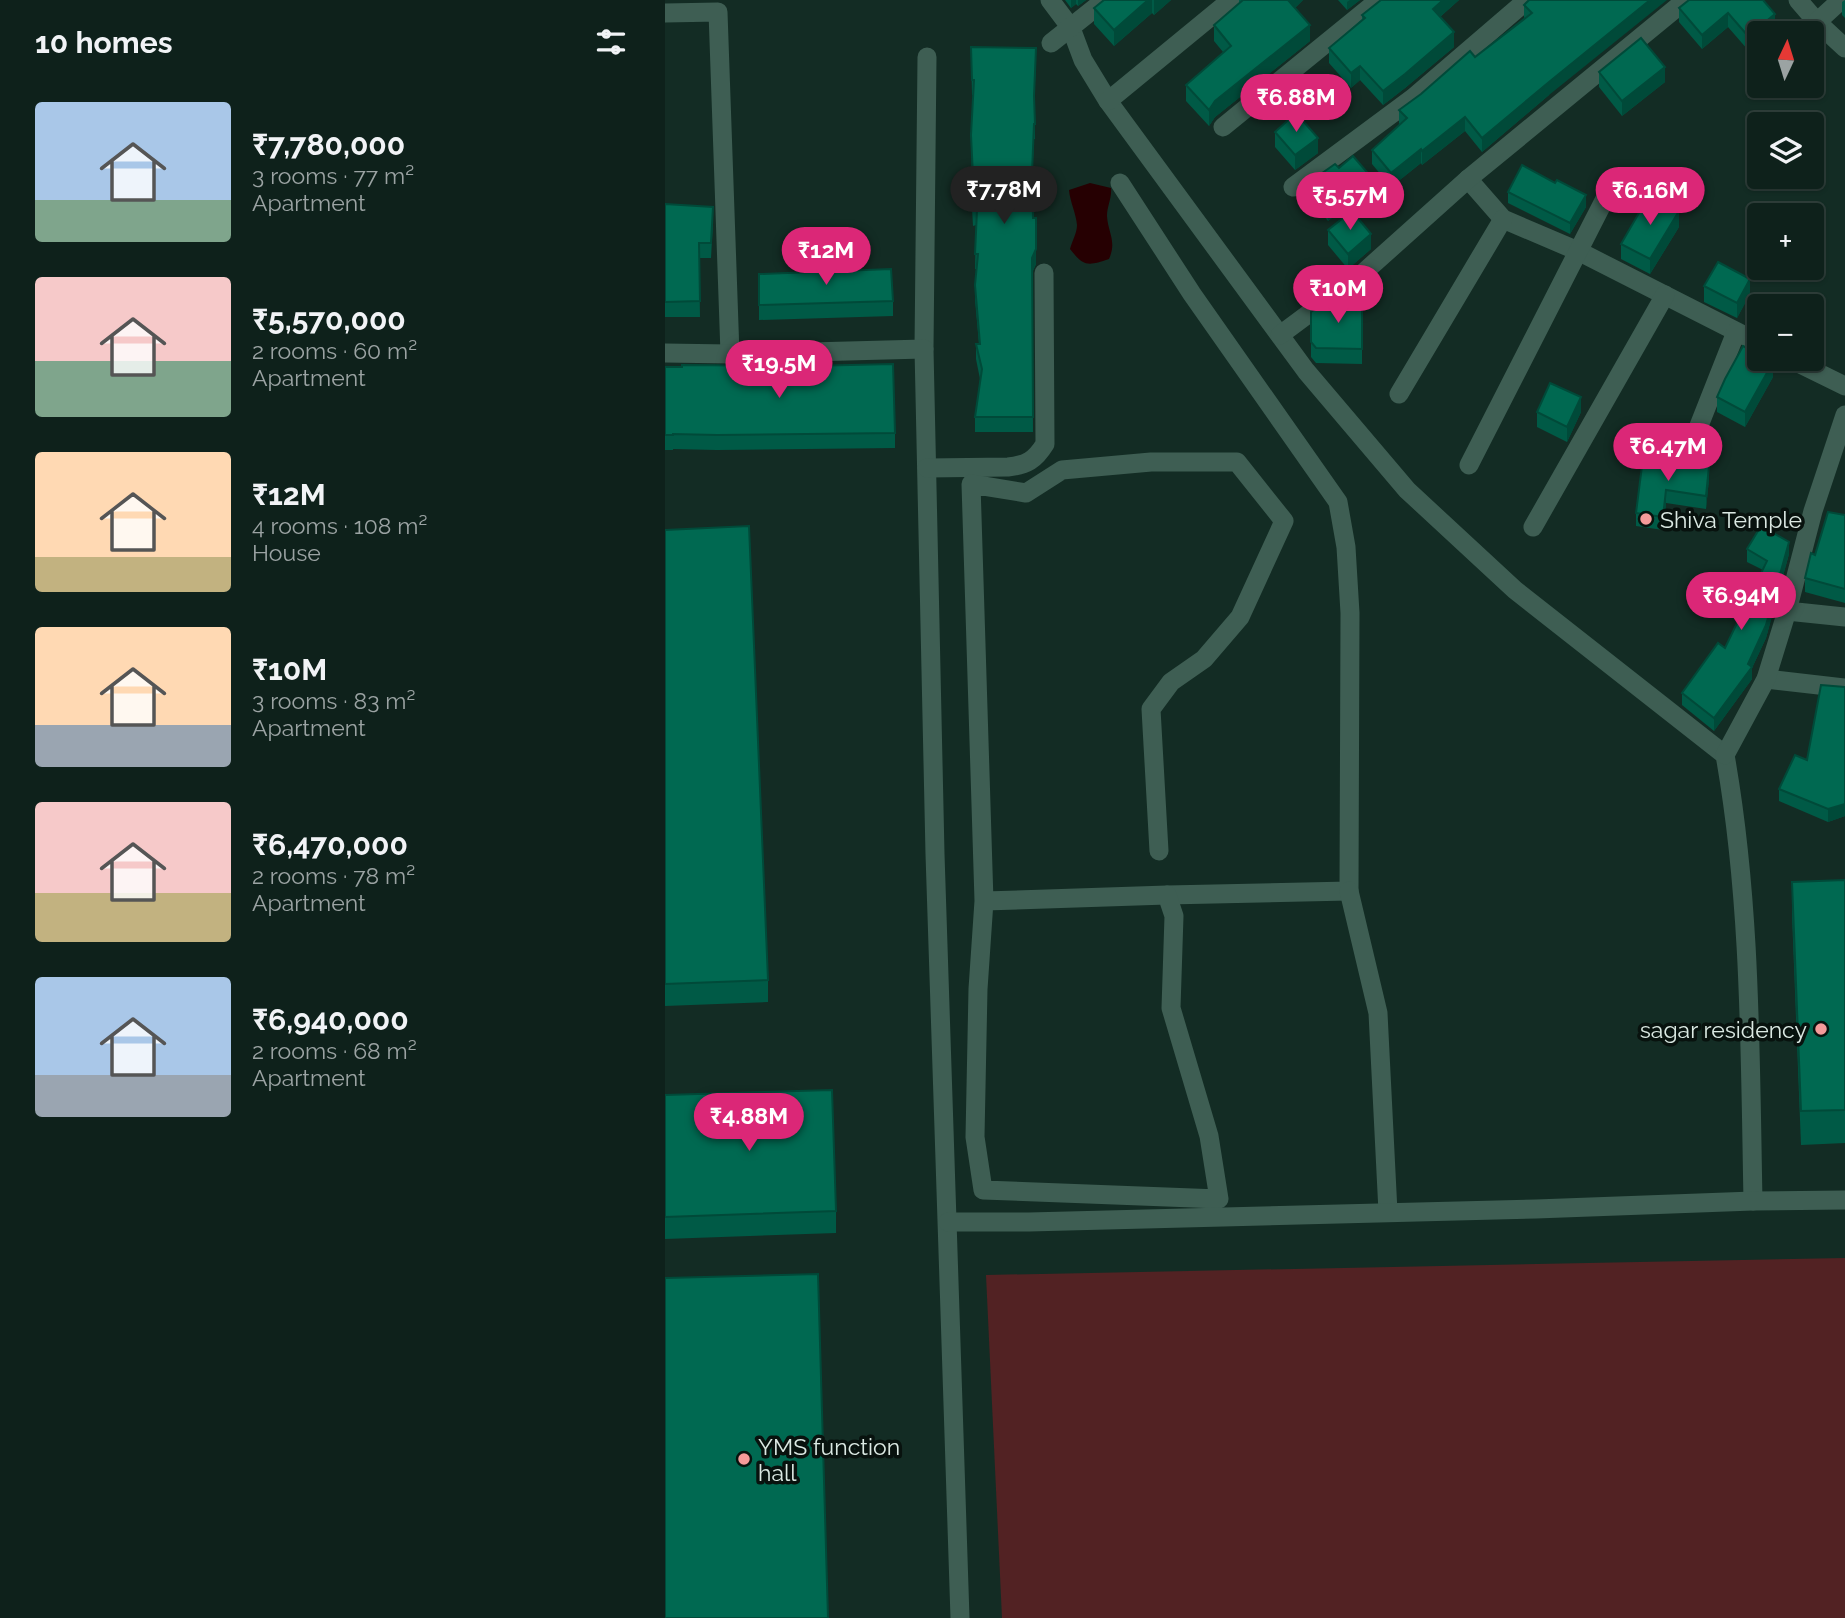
<!DOCTYPE html>
<html lang="en">
<head>
<meta charset="utf-8">
<style>
	:root { --surface:#0e211b; --page:#1c2e28; --text:#f1f3f6; --muted:#9ba3a3; --line:#2e3e3a; --accent:#db2777 }
	body { margin:0; font-family:Raleway,sans-serif; background:var(--page); color:var(--text); height:100vh; display:flex; flex-direction:column; font-size:26px; white-space:nowrap }
	* { box-sizing:border-box; margin:0 }
	p { font-size:23px; color:var(--muted) }
	.icon { flex:none; width:38px; height:38px; fill:none; stroke:currentColor; stroke-width:2; stroke-linecap:round; stroke-linejoin:round }
	.map { position:relative; flex:1; overflow:hidden }
	.drawer { display:flex; flex-direction:column; background:var(--surface); width:665px }
	.drawer>* { flex:none }
	.needle { width:46px; rotate:4deg }
	.controls { position:absolute; left:1082px; top:21px; display:grid; gap:14px }
	.controls a { display:grid; place-items:center; width:77px; height:77px; border-radius:7px; background:var(--surface); box-shadow:0 2px 5px #0004,0 0 0 2px var(--line); font-size:35px }
	.price { position:absolute; translate:-50% -60px; padding:0 16px; border-radius:24px; background:var(--accent); color:#fff; font-size:23px; line-height:46px; filter:drop-shadow(0 2px 4px #0008) }
	.price::after { content:''; position:absolute; left:50%; top:42px; width:21px; height:16px; margin-left:-10px; background:inherit; clip-path:polygon(0 0,100% 0,50% 100%) }
	.price.active { background:#222; color:#fff }
	ul { padding:0; list-style:none }
	li { display:flex; align-items:center; gap:21px; height:175px; padding:0 35px }
	li span { display:grid; place-items:center; flex:none; width:196px; height:140px; border-radius:7px; color:#555 }
	li>.icon { margin-inline-start:auto }
	span .icon { width:84px; height:84px; fill:#fffc; stroke-width:1 }
	li b { font-size:30px }
	h2 { display:flex; justify-content:space-between; align-items:center; height:84px; padding:0 35px; font-size:30px }
	main { display:flex; flex:1; min-height:0 }
	.map>svg:first-child { display:block }
	.green { fill:#522223 }
	.water { fill:#260002 }
	.lines { fill:none; stroke-linecap:round; stroke-linejoin:round }
	.minor { stroke:#3e5e53; stroke-width:19 }
	.wall { fill:#005a46 }
	.shaded-wall { fill:#004a39 }
	.building { fill:#006951; stroke:#004a39; stroke-width:2 }
	.poi-dot { fill:#f59b9a; stroke:#08120e; stroke-width:2.5 }
	.labels { text-anchor:middle; dominant-baseline:central; stroke-width:7; stroke-linejoin:round; paint-order:stroke }
	.poi-label { font-size:23px; fill:#dbe9e3; stroke:#08120e; text-anchor:start }
</style>
</head>
<body>
<main>
<section class="drawer">
<h2>10 homes<svg class="icon" aria-label="filters" viewBox="0 0 24 24"><path d="M4 7h16M4 17h16"/><circle cx="9" cy="7" r="2"/><circle cx="15" cy="17" r="2"/></svg></h2>
<ul>
<li><span style="background:linear-gradient(#a9c7e8 70%,#7fa58c 0)"><svg class="icon" aria-label="home" viewBox="0 0 24 24"><path d="M3 11l9-7 9 7M6 9v11h12V9"/></svg></span><div><b>₹7,780,000</b><p>3 rooms · 77 m²</p><p>Apartment</p></div></li>
<li><span style="background:linear-gradient(#f6c9c9 60%,#7fa58c 0)"><svg class="icon" aria-label="home" viewBox="0 0 24 24"><path d="M3 11l9-7 9 7M6 9v11h12V9"/></svg></span><div><b>₹5,570,000</b><p>2 rooms · 60 m²</p><p>Apartment</p></div></li>
<li><span style="background:linear-gradient(#ffd9b3 75%,#c2b280 0)"><svg class="icon" aria-label="home" viewBox="0 0 24 24"><path d="M3 11l9-7 9 7M6 9v11h12V9"/></svg></span><div><b>₹12M</b><p>4 rooms · 108 m²</p><p>House</p></div></li>
<li><span style="background:linear-gradient(#ffd9b3 70%,#9aa5b1 0)"><svg class="icon" aria-label="home" viewBox="0 0 24 24"><path d="M3 11l9-7 9 7M6 9v11h12V9"/></svg></span><div><b>₹10M</b><p>3 rooms · 83 m²</p><p>Apartment</p></div></li>
<li><span style="background:linear-gradient(#f6c9c9 65%,#c2b280 0)"><svg class="icon" aria-label="home" viewBox="0 0 24 24"><path d="M3 11l9-7 9 7M6 9v11h12V9"/></svg></span><div><b>₹6,470,000</b><p>2 rooms · 78 m²</p><p>Apartment</p></div></li>
<li><span style="background:linear-gradient(#a9c7e8 70%,#9aa5b1 0)"><svg class="icon" aria-label="home" viewBox="0 0 24 24"><path d="M3 11l9-7 9 7M6 9v11h12V9"/></svg></span><div><b>₹6,940,000</b><p>2 rooms · 68 m²</p><p>Apartment</p></div></li>
</ul>
</section>
<div class="map">
<svg width="1180" height="1618" viewBox="0 0 1180 1618">
	<rect width="100%" height="100%" fill="#132c24"/>
	<polygon class="green" points="1180,1258 1180,1618 337,1618 321,1275"/>
	<path class="water" d="M425 183 446 188C447 198 442 206 442 216 443 233 452 241 444 259 423 266 419 267 405 249 407 241 412 233 412 225 411 213 405 202 404 190Z"/>
	<g class="lines">
		<g class="minor">
			<path d="M385 0 406 28 418 60 443 101 641 371 742 490 850 590 1060 755C1086 901 1085 1052 1088 1201"/>
			<polyline points="1133,0 1152,22 1180,48"/>
			<polyline points="0,13 53,12 65,354"/>
			<polyline points="1152,22 1176,0"/>
			<polyline points="386,43 440,0"/>
			<polyline points="443,101 566,0"/>
			<polyline points="558,127 714,0"/>
			<polyline points="803,179 838,219 913,251 1094,343"/>
			<polyline points="455,183 527,294 673,502 681,547 685,613 684,891 502,895"/>
			<polyline points="628,187 748,98 862,0"/>
			<polyline points="615,335 697,274 803,179 1021,0"/>
			<polyline points="259,349 262,57"/>
			<polyline points="0,353 65,354 259,349 270,854 295,1618"/>
			<polyline points="1125,359 1180,386"/>
			<polyline points="734,394 838,219"/>
			<polyline points="1026,446 1071,332"/>
			<polyline points="804,465 948,183"/>
			<path d="M262 468 343 467C362 465 370 460 380 444L379 273"/>
			<polyline points="868,527 1000,295"/>
			<polyline points="1122,611 1180,617"/>
			<polyline points="1101,679 1180,688"/>
			<polyline points="1060,755 1101,679 1122,611 1148,511 1180,415"/>
			<polyline points="684,891 713,1013 723,1212"/>
			<polyline points="319,901 502,895 509,916 506,1008 544,1136 554,1199 318,1190 310,1137 313,989 319,901 306,484 361,493 397,470 486,462 572,462 619,521 575,617 539,659 506,682 486,709 494,851"/>
			<polyline points="283,1222 364,1222 871,1209 1088,1201 1180,1200"/>
		</g>
	</g>
	<g class="wall">
		<polygon points="400,0 421,0 413,6 411,4 406,8"/>
		<polygon points="439,0 506,0 489,15 487,13 449,46 429,24 429,8"/>
		<polygon points="574,0 638,0 630,8 645,41 550,117 544,126 521,101 521,85 558,52 549,41 549,25 574,3"/>
		<polygon points="673,0 695,0 682,10"/>
		<polygon points="716,0 794,0 775,17 789,47 740,88 718,105 695,80 686,88 664,63 664,48 697,19 697,15"/>
		<polygon points="864,0 884,95 817,152 800,131 757,165 756,163 726,187 707,164 707,150 735,125 734,123 734,110 810,57 859,19 859,5"/>
		<polygon points="1024,0 1110,28 1094,33 1094,41 1083,50 1063,27 1037,49 1014,22 1014,8"/>
		<polygon points="1180,0 1180,18 1177,15 1177,2"/>
		<polygon points="306,47 371,63 369,102 370,139 369,139 367,182 371,264 367,273 368,432 310,432 310,417 315,379 311,359 311,344 314,344 310,300 312,269 310,269 311,225 308,226 306,191 308,95 307,95"/>
		<polygon points="934,72 1000,82 957,116 934,87"/>
		<polygon points="610,132 653,153 630,170 610,147"/>
		<polygon points="674,168 707,186 663,221 647,201 647,193 649,192 646,189 646,181"/>
		<polygon points="843,192 921,207 905,234 843,203"/>
		<polygon points="0,204 48,222 46,258 34,258 35,317 0,317"/>
		<polygon points="1014,227 985,274 956,259 956,244"/>
		<polygon points="663,230 706,249 683,269 663,245"/>
		<polygon points="94,274 228,301 228,316 94,320"/>
		<polygon points="1039,286 1085,294 1072,318 1039,302"/>
		<polygon points="697,300 697,364 651,363 646,357 646,312"/>
		<polygon points="0,367 230,433 230,448 52,450 8,449 8,450 0,450"/>
		<polygon points="1108,377 1080,427 1052,412 1052,397"/>
		<polygon points="872,412 916,412 902,442 872,427"/>
		<polygon points="978,458 1044,479 1041,509 1001,503 998,530 971,526 971,513"/>
		<polygon points="1178,515 1180,515 1180,603 1140,592 1140,578 1150,555"/>
		<polygon points="0,530 103,980 103,1002 0,1006"/>
		<polygon points="1082,549 1124,554 1101,638 1087,668 1087,679 1049,731 1017,705 1017,693 1060,648 1098,570 1082,562"/>
		<polygon points="1180,687 1180,816 1163,822 1114,801 1114,789 1142,760"/>
		<polygon points="1180,880 1180,1143 1136,1145 1127,915 1127,882"/>
		<polygon points="0,1095 171,1211 171,1233 0,1239"/>
	</g>
	<g class="shaded-wall">
		<polygon points="406,0 411,0 411,4 406,8"/>
		<polygon points="413,0 421,0 413,6"/>
		<polygon points="483,0 487,0 487,13 449,46 449,30"/>
		<polygon points="489,0 506,0 489,15"/>
		<polygon points="622,0 638,0 622,15"/>
		<polygon points="685,0 695,0 682,10 682,2"/>
		<polygon points="778,0 794,0 768,23 768,9"/>
		<polygon points="985,0 1002,0 884,95 817,152 817,138 884,82"/>
		<polygon points="1063,13 1063,27 1037,49 1037,35"/>
		<polygon points="1110,14 1110,28 1103,33 1094,33 1094,41 1083,50 1083,36"/>
		<polygon points="645,25 645,41 550,117 544,126 544,110 550,101"/>
		<polygon points="789,32 789,47 740,88 718,105 718,91"/>
		<polygon points="695,66 695,80 686,88 686,73"/>
		<polygon points="1000,67 1000,82 957,116 957,101"/>
		<polygon points="800,117 800,131 757,165 757,151"/>
		<polygon points="653,138 653,153 630,170 630,155"/>
		<polygon points="756,149 756,163 726,187 726,173"/>
		<polygon points="707,178 707,186 663,221 663,213"/>
		<polygon points="921,195 921,207 905,234 905,223"/>
		<polygon points="1014,211 1014,227 985,274 985,259"/>
		<polygon points="371,233 371,264 367,273 367,258"/>
		<polygon points="706,234 706,249 683,269 683,254"/>
		<polygon points="1085,279 1085,294 1072,318 1072,303"/>
		<polygon points="1108,362 1108,377 1080,427 1080,412"/>
		<polygon points="916,397 916,412 902,442 902,427"/>
		<polygon points="1044,466 1044,479 1041,509 1041,496"/>
		<polygon points="1001,490 1001,503 998,530 998,517"/>
		<polygon points="1124,542 1124,554 1101,638 1087,668 1087,679 1049,731 1049,718 1083,664"/>
		<polygon points="1180,804 1180,816 1163,822 1163,809"/>
	</g>
	<g class="building">
		<polygon points="439,0 483,0 449,30 429,8"/>
		<polygon points="578,0 623,0 645,25 550,101 544,110 521,85 566,46 549,25"/>
		<polygon points="716,0 778,0 768,9 789,32 740,74 718,91 695,66 686,73 664,48 700,18 697,15"/>
		<polygon points="864,0 985,0 884,82 817,138 800,117 757,151 756,149 726,173 707,150 742,118 734,110 756,94 805,51 810,57 867,13 859,5"/>
		<polygon points="1024,0 1098,0 1110,14 1083,36 1063,13 1037,35 1014,8"/>
		<polygon points="976,38 1000,67 957,101 934,72"/>
		<polygon points="306,47 371,48 369,96 370,124 369,124 367,173 368,218 371,218 371,249 367,258 368,417 310,417 317,369 311,344 315,344 310,285 313,254 310,254 312,210 308,210 306,176 308,176 306,135 309,80 307,80"/>
		<polygon points="631,113 653,138 630,155 610,132"/>
		<polygon points="688,156 707,178 663,213 647,193 653,188 646,181 670,164 674,168"/>
		<polygon points="857,165 890,183 892,180 921,195 905,223 843,192"/>
		<polygon points="985,194 1014,211 985,259 956,244"/>
		<polygon points="0,204 48,207 46,243 34,243 35,301 0,302"/>
		<polygon points="687,211 706,234 683,254 663,230"/>
		<polygon points="1053,262 1085,279 1072,303 1039,286"/>
		<polygon points="226,269 228,301 94,305 94,274"/>
		<polygon points="662,300 697,300 697,349 651,348 646,342 646,312"/>
		<polygon points="1078,346 1094,354 1094,359 1102,359 1108,362 1080,412 1052,397 1060,379"/>
		<polygon points="228,364 230,433 52,435 8,434 8,435 0,435 0,367 17,367 17,365 142,366"/>
		<polygon points="885,383 916,397 902,427 872,412"/>
		<polygon points="978,458 1044,466 1041,496 1001,490 998,517 971,513"/>
		<polygon points="1163,512 1180,515 1180,589 1140,578 1146,553 1150,555"/>
		<polygon points="84,526 103,980 0,984 0,530"/>
		<polygon points="1096,526 1124,542 1101,625 1083,664 1087,667 1049,718 1017,693 1053,643 1060,648 1102,561 1082,549"/>
		<polygon points="1156,685 1180,687 1180,804 1163,809 1114,789 1130,755 1142,760"/>
		<polygon points="1180,880 1180,1110 1136,1111 1127,882"/>
		<polygon points="167,1090 171,1211 0,1217 0,1095"/>
		<polygon points="153,1274 163,1618 0,1618 0,1278"/>
	</g>
	<g class="poi-dot">
		<circle cx="981" cy="519" r="7"/>
		<circle cx="1156" cy="1029" r="7"/>
		<circle cx="79" cy="1459" r="7"/>
	</g>
	<g class="labels">
		<g class="poi-label">
			<text x="995" y="519">Shiva Temple</text>
			<text x="1142" y="1029" text-anchor="end">sagar residency</text>
			<text x="93" y="1446">YMS function<tspan x="93" dy="26">hall</tspan></text>
		</g>
	</g>
</svg>
<div class="controls">
<a><svg class="needle" viewBox="-14 -14 28 28"><path d="M0-13l5 13h-10z" fill="#e53935"/><path d="M0 13l5-13h-10z" fill="#9ba3a3"/></svg></a>
<a><svg class="icon" aria-label="layers" viewBox="0 0 24 24"><path d="M12 4l9 5-9 5-9-5zM3 14l9 5 9-5"/></svg></a>
<a>+</a>
<a>−</a>
</div>
<b class="price" style="left:631px;top:134px">₹6.88M</b>
<b class="price active" style="left:339px;top:226px">₹7.78M</b>
<b class="price" style="left:985px;top:227px">₹6.16M</b>
<b class="price" style="left:685px;top:232px">₹5.57M</b>
<b class="price" style="left:161px;top:287px">₹12M</b>
<b class="price" style="left:673px;top:325px">₹10M</b>
<b class="price" style="left:114px;top:400px">₹19.5M</b>
<b class="price" style="left:1003px;top:483px">₹6.47M</b>
<b class="price" style="left:1076px;top:632px">₹6.94M</b>
<b class="price" style="left:84px;top:1153px">₹4.88M</b>
</div>
</main>
</body>
</html>
